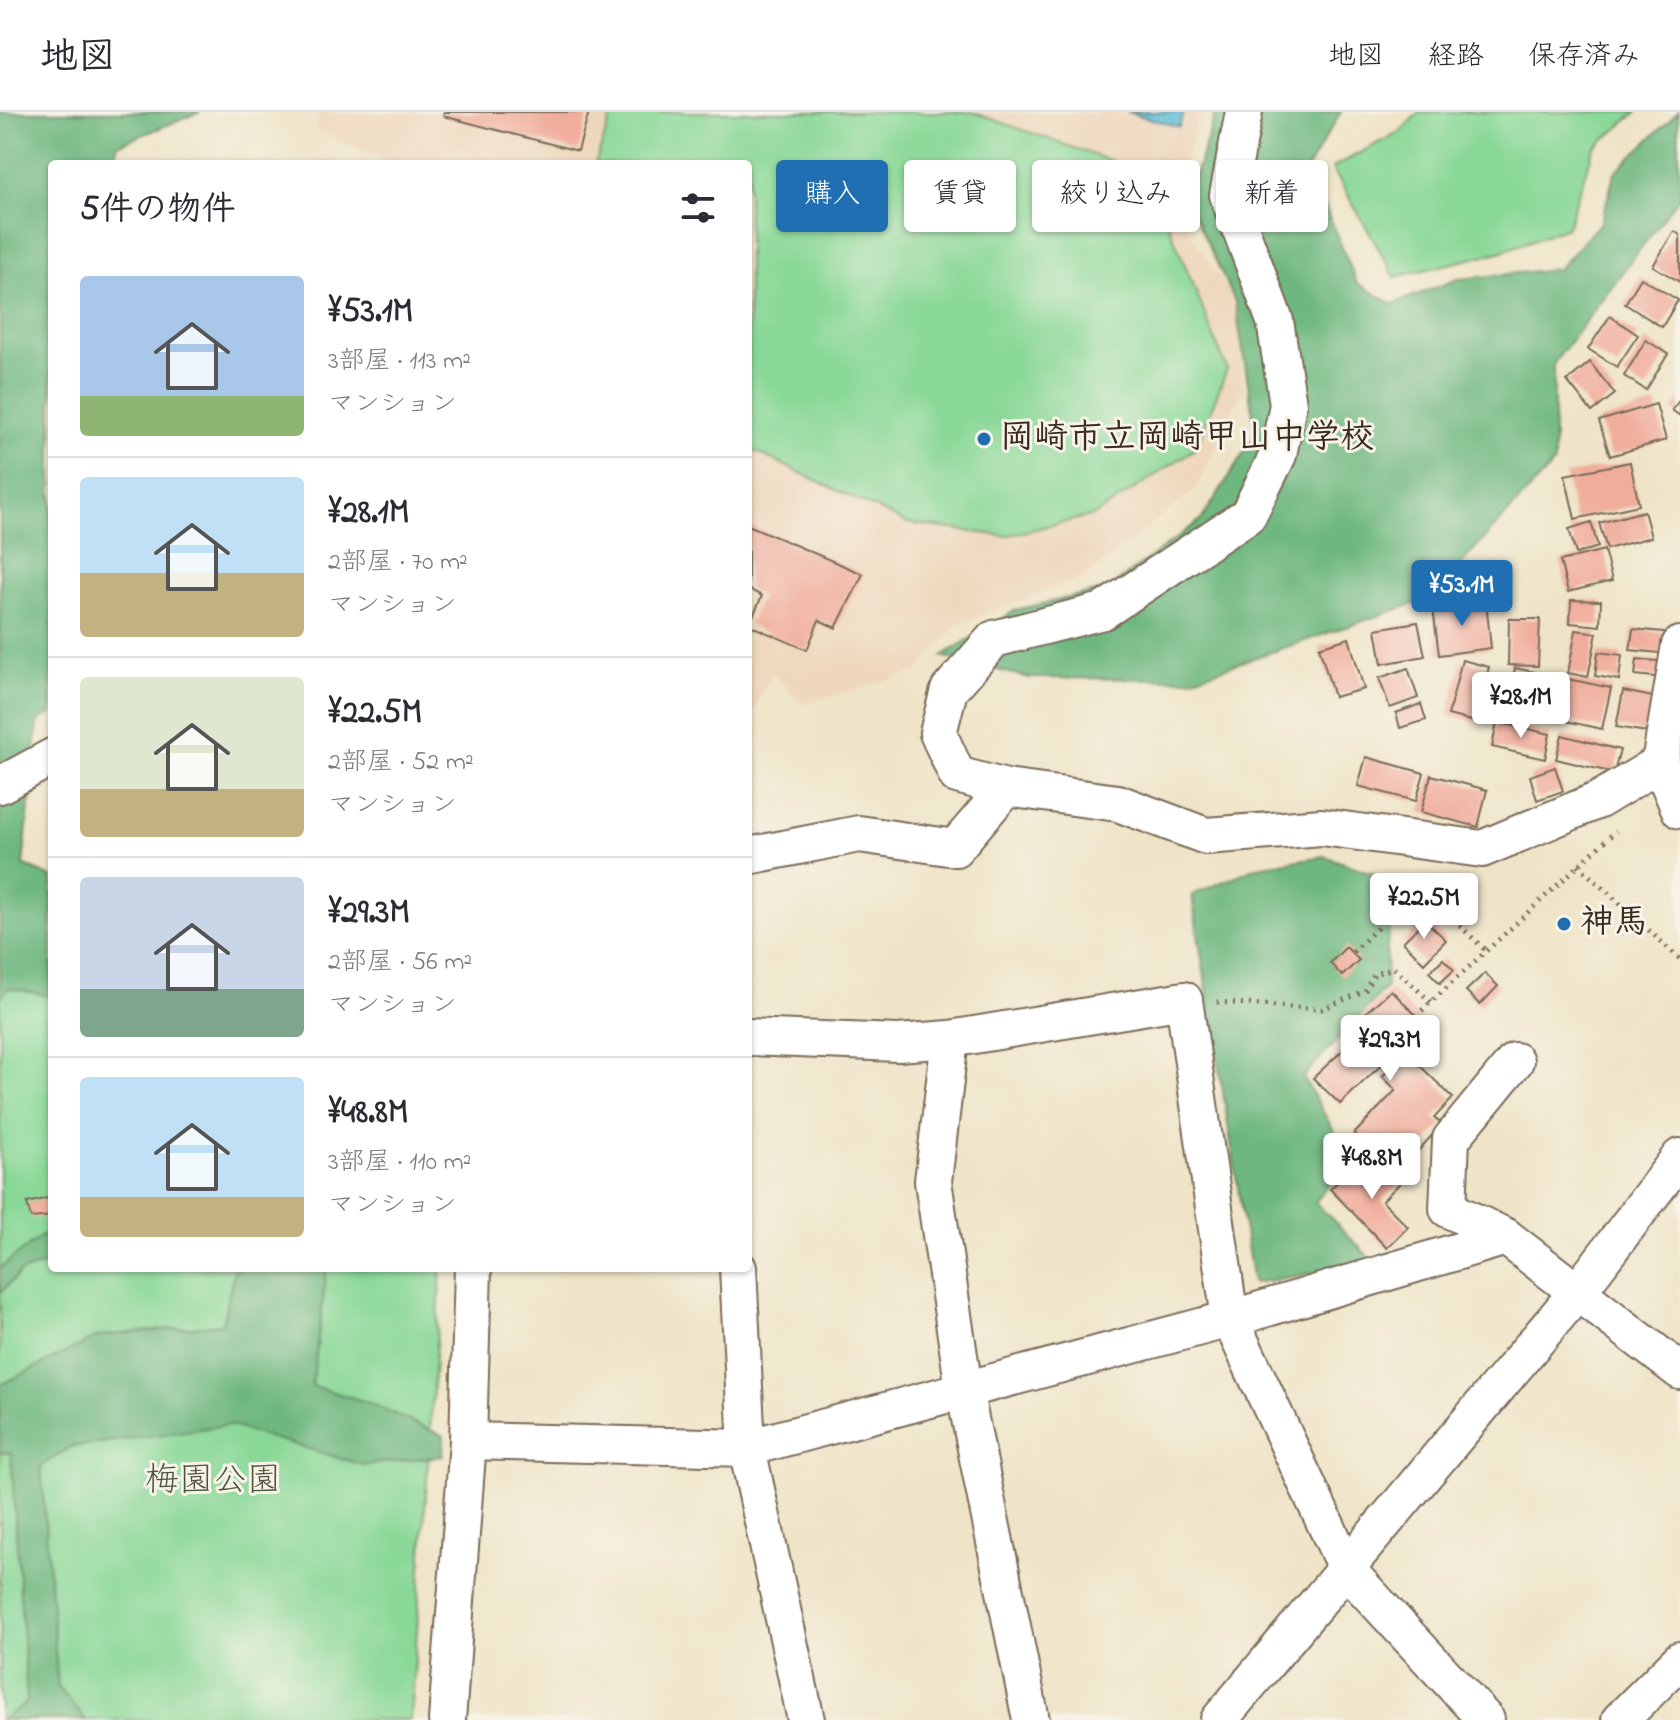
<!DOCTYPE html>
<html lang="ja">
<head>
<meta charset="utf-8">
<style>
	:root { --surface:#fff; --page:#f7f7f7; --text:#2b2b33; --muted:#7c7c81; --line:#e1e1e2; --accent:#1f6fb2 }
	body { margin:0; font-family:"Indie Flower","Klee One",sans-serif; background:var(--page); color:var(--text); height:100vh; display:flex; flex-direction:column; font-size:30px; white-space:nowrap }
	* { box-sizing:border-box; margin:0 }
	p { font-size:26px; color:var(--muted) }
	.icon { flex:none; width:44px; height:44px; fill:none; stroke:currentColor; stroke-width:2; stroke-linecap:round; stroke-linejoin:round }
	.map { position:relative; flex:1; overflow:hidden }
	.details { position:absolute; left:48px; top:48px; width:704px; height:1112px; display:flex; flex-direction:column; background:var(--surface); border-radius:8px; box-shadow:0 2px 6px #0004 }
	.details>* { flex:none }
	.hud { position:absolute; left:776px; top:48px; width:760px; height:72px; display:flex; gap:16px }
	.price { position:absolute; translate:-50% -68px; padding:0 18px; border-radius:8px; background:#fff; color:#222; font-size:26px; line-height:52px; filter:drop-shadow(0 2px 4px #0008) }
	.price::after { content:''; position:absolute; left:50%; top:48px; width:24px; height:18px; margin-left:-12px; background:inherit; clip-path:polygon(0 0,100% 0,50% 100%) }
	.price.current { background:var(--accent); color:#fff }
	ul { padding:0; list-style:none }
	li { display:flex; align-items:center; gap:24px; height:200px; padding:0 32px }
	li+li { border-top:2px solid var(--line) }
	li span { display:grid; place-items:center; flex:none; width:224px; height:160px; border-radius:8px; color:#555 }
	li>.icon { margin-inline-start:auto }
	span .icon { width:96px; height:96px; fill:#fffc; stroke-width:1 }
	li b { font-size:34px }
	h2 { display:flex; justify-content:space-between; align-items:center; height:96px; padding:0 32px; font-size:34px }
	.pill { padding:0 28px; border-radius:8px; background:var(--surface); box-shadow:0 2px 6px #0004; font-size:28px; line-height:72px }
	.pill.current { background:var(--accent); color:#fff }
	header { display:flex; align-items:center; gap:48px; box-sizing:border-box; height:112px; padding:0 40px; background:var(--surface); border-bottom:2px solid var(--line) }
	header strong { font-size:38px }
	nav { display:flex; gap:44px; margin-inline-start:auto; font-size:28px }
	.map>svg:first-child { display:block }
	.built { fill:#eed7bb }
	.green { fill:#89d897; stroke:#62815a; stroke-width:2 }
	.forest { fill:#6eb880; stroke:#54714f; stroke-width:2 }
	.water { fill:#56bbd5; stroke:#48727a; stroke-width:2 }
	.building { fill:#f1ad9c }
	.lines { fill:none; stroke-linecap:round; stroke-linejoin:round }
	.minor-casing { stroke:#7a6b59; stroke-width:40 }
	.path { stroke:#7a6b59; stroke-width:5; stroke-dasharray:2 6; stroke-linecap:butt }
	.minor { stroke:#fff; stroke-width:36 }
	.poi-dot { fill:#1f6fb2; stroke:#f7f3e8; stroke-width:3 }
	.labels { text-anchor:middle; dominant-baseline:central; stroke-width:6; stroke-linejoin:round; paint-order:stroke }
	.poi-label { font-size:34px; font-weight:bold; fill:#3b2a1e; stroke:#f7f3e8; text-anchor:start }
	.park-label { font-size:34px; fill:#4e563c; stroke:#f7f3e8 }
</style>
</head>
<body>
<header>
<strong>地図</strong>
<nav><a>地図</a><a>経路</a><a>保存済み</a></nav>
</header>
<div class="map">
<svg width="1680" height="1608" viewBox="0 0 1680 1608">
	<rect width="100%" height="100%" fill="#f7f3e8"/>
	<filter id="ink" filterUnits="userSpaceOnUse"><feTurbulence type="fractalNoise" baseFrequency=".0125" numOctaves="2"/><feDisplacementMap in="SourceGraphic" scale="16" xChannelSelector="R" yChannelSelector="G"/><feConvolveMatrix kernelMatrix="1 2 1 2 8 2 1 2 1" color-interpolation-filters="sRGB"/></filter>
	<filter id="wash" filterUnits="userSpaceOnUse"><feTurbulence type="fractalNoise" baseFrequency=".006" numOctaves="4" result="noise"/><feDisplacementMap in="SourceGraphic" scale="32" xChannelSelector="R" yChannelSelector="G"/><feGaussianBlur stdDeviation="1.8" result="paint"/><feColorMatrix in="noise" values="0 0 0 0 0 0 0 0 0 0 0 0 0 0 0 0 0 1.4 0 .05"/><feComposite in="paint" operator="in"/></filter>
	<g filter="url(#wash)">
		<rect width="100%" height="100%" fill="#efe4c7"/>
		<polygon class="built" points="318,0 1201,0 1172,94 1235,189 1243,276 1195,378 1088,463 958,512 918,559 803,592 772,562 748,609 748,52 381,52 381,46 316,19"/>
		<g class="green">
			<polygon points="613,0 972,0 1148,62 1227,257 1196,336 1095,403 1005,424 906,411 748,336 748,52 595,52"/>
			<polygon points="1419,0 1637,0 1594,36 1567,115 1503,139 1395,165 1332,56 1401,19"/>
			<polygon points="0,804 52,820 52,1156 441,1156 411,1608 0,1608"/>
		</g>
		<g class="forest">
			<polygon points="0,0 200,0 117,33 116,52 52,52 52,601 38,609 23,753 52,765 52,884 8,876 0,887"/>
			<polygon points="1216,0 1341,0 1308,55 1357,171 1393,192 1458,167 1558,157 1601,110 1615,60 1678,0 1680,84 1554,251 1554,351 1429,487 1191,567 1029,566 942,544 1016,498 1108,477 1202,407 1256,322 1235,189 1187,88"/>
			<polygon points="1324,744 1397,770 1387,833 1386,875 1303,965 1350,1047 1315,1090 1375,1151 1253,1171 1192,783 1257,755"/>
			<polygon points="52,1116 52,1150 21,1160 0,1181 0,1156"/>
			<polygon points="235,1156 327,1156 312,1274 367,1290 444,1324 443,1344 363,1353 228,1313 71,1335 41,1354 58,1575 86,1608 1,1608 27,1590 11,1341 0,1341 0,1273 99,1224 222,1212"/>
		</g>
		<polygon class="water" points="1127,0 1184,0 1179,15"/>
		<g id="blocks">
			<g class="building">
				<polygon points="444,0 589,0 578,39 443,4"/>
				<polygon points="1674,119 1680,123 1680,170 1653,154"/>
				<polygon points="1641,166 1678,188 1662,215 1625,192"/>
				<polygon points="1610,204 1638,223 1617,255 1588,237"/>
				<polygon points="1646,228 1668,242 1646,278 1624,264"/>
				<polygon points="1590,250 1615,282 1592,300 1567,269"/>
				<polygon points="1680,287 1680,304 1672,298"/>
				<polygon points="1656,292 1666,328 1610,344 1599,309"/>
				<polygon points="1630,350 1639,393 1575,407 1565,363"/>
				<polygon points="1644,399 1651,425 1607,437 1599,411"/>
				<polygon points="1591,410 1598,435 1576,442 1569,417"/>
				<polygon points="748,413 863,462 836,516 819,508 807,538 749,513 762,484 748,477"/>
				<polygon points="1604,438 1612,469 1568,480 1560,449"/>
				<polygon points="1571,488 1601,489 1600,514 1570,511"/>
				<polygon points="1486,489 1491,536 1439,543 1433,496"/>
				<polygon points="1509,507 1540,507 1538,554 1508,553"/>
				<polygon points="1418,510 1425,544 1382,552 1376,517"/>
				<polygon points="1633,517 1673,521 1670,542 1630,538"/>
				<polygon points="1576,518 1597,521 1588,565 1568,561"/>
				<polygon points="1349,526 1364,577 1334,585 1319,535"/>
				<polygon points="1598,540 1622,543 1619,568 1595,564"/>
				<polygon points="1637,547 1666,550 1664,566 1635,563"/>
				<polygon points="1462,548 1489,555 1475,610 1448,603"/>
				<polygon points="1408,556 1418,586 1390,596 1379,566"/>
				<polygon points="1515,556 1611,576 1602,617 1507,596"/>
				<polygon points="1623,579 1653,585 1647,620 1616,615"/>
				<polygon points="1421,592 1426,608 1400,616 1396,601"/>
				<polygon points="1497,610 1550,622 1545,647 1492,635"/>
				<polygon points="1562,623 1620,638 1614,661 1556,647"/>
				<polygon points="1366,645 1424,661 1416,689 1358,674"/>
				<polygon points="1555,655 1563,679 1537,688 1530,664"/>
				<polygon points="1431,663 1487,678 1478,715 1421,700"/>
				<polygon points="1425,808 1446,828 1424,851 1403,830"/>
				<polygon points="1346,835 1359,848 1342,864 1330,851"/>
				<polygon points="1443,847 1454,858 1440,871 1429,860"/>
				<polygon points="1485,861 1498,874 1480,893 1466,879"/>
				<polygon points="1391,878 1432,919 1408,942 1453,986 1434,1006 1442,1012 1396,1064 1354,1022 1396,978 1382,964 1405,945 1397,938 1340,992 1313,966 1372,911 1364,902"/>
				<polygon points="1376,1047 1401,1070 1382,1089 1408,1115 1387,1136 1330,1077 1352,1056 1360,1067"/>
				<polygon points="52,1085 52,1104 31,1106 27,1091"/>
			</g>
		</g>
	</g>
	<g filter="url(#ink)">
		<use href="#blocks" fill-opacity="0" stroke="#7a6b59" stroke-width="2"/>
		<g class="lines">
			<g class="minor-casing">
				<g id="minor">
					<polyline points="1244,0 1228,83 1275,209 1288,292 1278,343 1248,403 1103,499 994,527 949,578 938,621 957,663 1006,676 1118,691 1206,724 1322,715 1482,737 1599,688 1660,651"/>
					<polyline points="1680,533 1660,651 1680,698"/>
					<polyline points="0,673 52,645"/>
					<polyline points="748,744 859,722 955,736 1006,676"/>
					<polyline points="748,925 898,931 950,927 1184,888 1230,1207 1347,1458 1486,1608"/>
					<polyline points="950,927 933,1069 964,1277 1031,1608"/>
					<polyline points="1506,1125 1448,1097 1451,1027 1515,949"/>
					<polyline points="738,1156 747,1336 806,1608"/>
					<polyline points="468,1329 747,1336 1230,1207 1506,1125 1680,1259"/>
					<polyline points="447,1608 468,1329 473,1156"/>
					<polyline points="1219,1608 1579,1178 1680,1045"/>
					<polyline points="1620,1608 1680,1548"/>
				</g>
			</g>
			<g class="path">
				<polyline points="1578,753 1680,847"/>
				<path d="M1353 840 1377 816 1386 787C1438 792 1451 804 1486 839"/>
				<polyline points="1217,890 1322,897 1365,879 1374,862 1394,856 1431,890"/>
				<polyline points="1416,904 1616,719"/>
			</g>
			<use href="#minor" class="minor"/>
		</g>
	</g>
	<g class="poi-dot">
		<circle cx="984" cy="327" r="8"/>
		<circle cx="1564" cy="812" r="8"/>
	</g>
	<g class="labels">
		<g class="poi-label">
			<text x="1000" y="327">岡崎市立岡崎甲山中学校</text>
			<text x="1580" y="812">神馬</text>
		</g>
		<g class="park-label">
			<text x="213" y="1370">梅園公園</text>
		</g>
	</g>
</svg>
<b class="price current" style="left:1462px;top:516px">¥53.1M</b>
<b class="price" style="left:1521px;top:628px">¥28.1M</b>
<b class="price" style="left:1424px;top:829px">¥22.5M</b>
<b class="price" style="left:1390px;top:971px">¥29.3M</b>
<b class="price" style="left:1372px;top:1089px">¥48.8M</b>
<div class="hud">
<a class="pill current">購入</a>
<a class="pill">賃貸</a>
<a class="pill">絞り込み</a>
<a class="pill">新着</a>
</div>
<section class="details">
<h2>5件の物件<svg class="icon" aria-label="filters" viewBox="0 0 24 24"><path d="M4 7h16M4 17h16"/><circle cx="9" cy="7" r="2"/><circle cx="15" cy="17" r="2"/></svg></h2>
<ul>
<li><span style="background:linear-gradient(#a9c7e8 75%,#8fb573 0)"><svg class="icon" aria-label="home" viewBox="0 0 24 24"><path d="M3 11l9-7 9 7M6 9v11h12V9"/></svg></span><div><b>¥53.1M</b><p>3部屋 · 113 m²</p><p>マンション</p></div></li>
<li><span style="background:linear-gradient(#bfe0f5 60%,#c2b280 0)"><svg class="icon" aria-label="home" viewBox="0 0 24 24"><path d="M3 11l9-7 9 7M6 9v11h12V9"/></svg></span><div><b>¥28.1M</b><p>2部屋 · 70 m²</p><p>マンション</p></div></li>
<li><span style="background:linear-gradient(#dfe7d0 70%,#c2b280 0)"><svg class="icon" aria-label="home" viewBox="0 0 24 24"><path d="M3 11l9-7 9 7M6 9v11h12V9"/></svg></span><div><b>¥22.5M</b><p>2部屋 · 52 m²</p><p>マンション</p></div></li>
<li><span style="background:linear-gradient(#c9d6e8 70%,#7fa58c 0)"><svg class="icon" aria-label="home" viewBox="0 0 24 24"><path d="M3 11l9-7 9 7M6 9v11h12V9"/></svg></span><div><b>¥29.3M</b><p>2部屋 · 56 m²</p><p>マンション</p></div></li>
<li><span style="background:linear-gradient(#bfe0f5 75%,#c2b280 0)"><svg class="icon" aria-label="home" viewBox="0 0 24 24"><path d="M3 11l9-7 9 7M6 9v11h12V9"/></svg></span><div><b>¥48.8M</b><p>3部屋 · 110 m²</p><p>マンション</p></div></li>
</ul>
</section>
</div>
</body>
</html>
